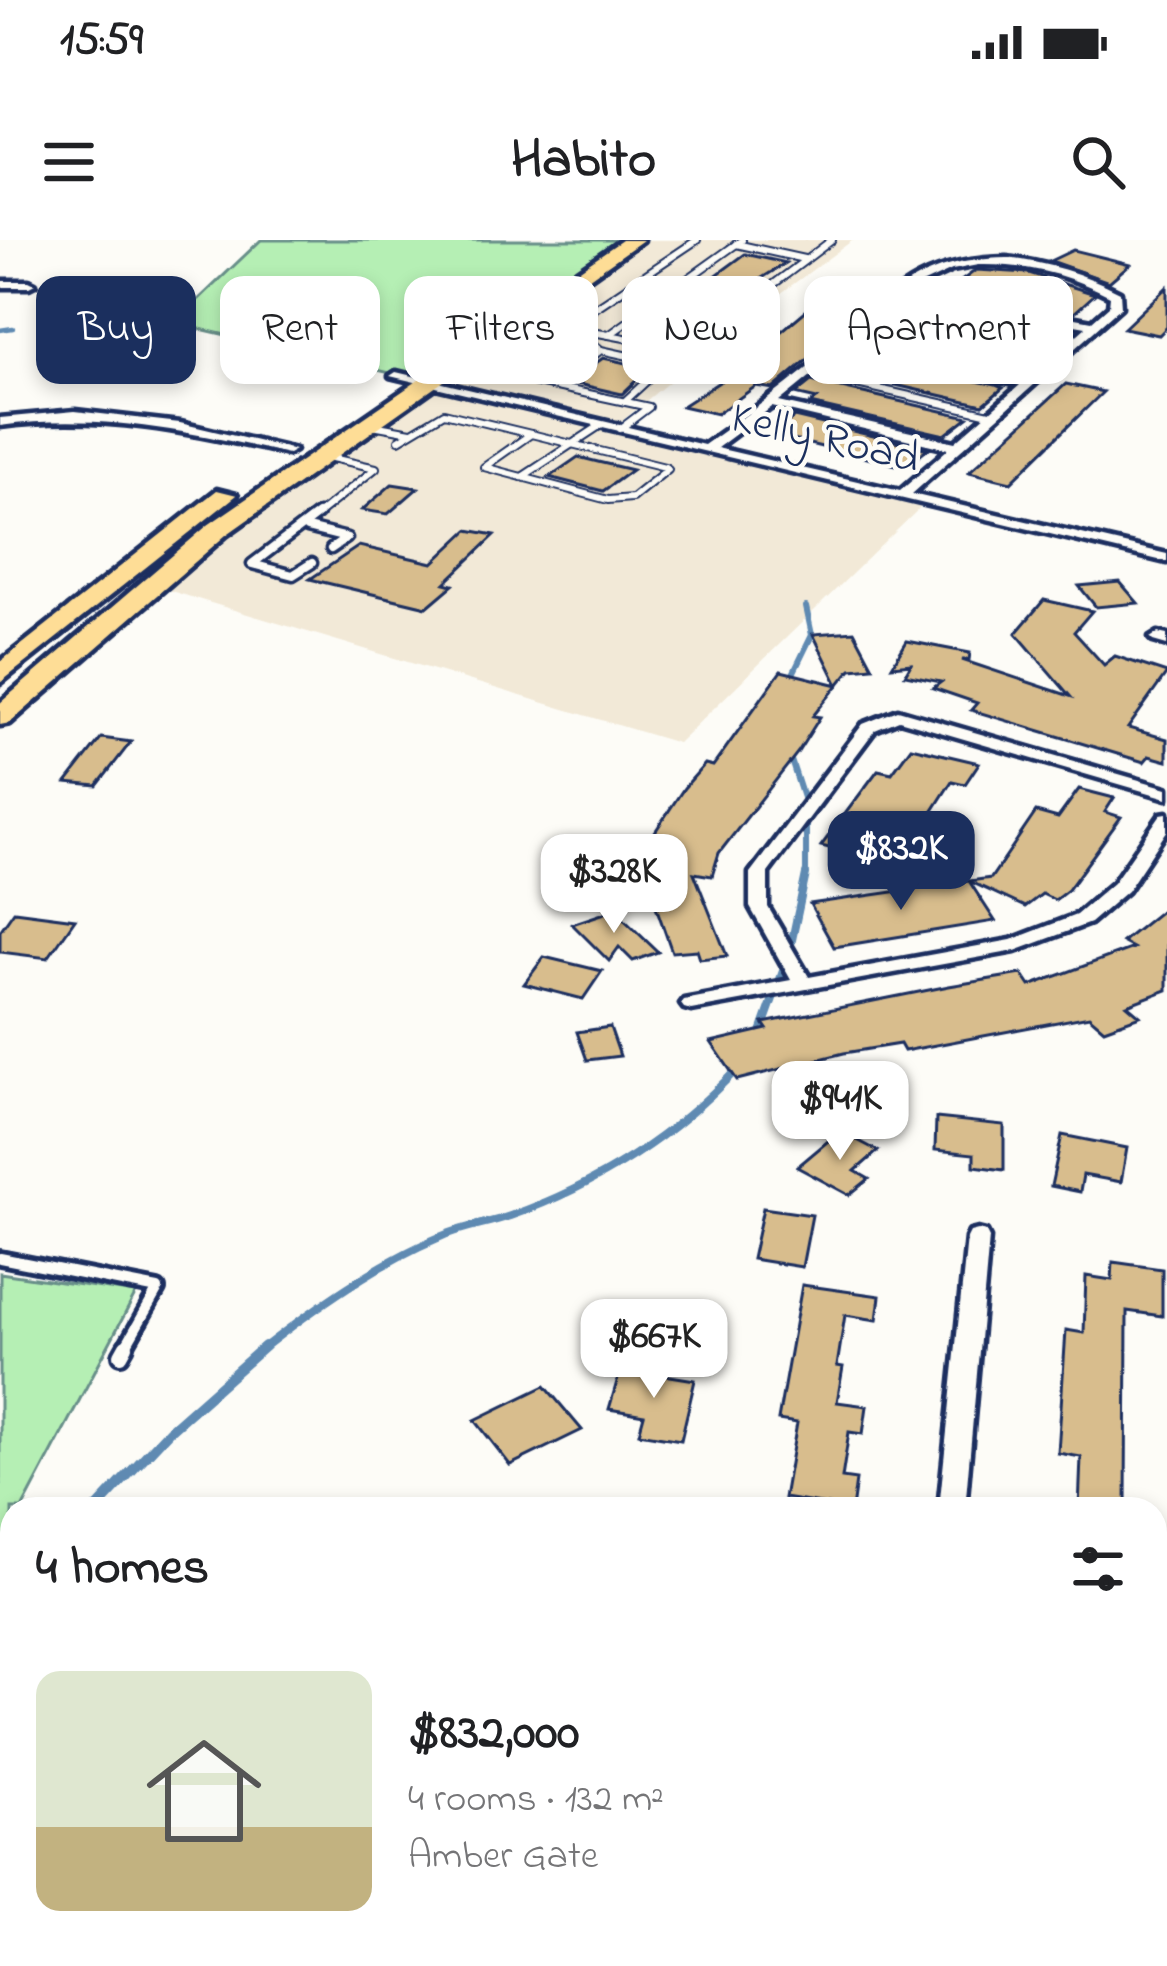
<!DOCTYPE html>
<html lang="en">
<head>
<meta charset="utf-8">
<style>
	:root { --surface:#fff; --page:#f6f6f6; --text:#202124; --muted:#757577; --line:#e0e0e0; --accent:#1b2f5e }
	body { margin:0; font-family:"Indie Flower",sans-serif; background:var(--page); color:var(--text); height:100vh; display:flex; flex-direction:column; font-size:45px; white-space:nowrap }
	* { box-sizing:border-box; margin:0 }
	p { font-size:39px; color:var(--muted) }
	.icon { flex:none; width:66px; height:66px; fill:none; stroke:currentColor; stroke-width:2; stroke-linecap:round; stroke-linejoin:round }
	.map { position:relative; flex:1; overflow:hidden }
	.sheet { position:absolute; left:0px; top:1257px; width:1167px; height:471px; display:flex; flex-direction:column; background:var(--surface); border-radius:36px 36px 0 0; box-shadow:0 6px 18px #0003 }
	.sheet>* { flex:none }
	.top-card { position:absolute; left:36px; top:36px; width:1095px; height:108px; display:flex; gap:24px }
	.price { position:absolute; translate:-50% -102px; padding:0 27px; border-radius:24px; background:#fff; color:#222; font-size:39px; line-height:78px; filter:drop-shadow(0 3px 6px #0008) }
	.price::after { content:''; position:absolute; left:50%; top:72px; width:36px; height:27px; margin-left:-18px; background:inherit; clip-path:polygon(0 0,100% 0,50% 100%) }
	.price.current { background:var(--accent); color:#fff }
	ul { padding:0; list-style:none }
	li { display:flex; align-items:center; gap:36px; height:300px; padding:0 36px }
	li+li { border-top:3px solid var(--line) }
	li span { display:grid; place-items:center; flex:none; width:336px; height:240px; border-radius:24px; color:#555 }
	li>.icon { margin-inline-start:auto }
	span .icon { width:144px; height:144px; fill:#fffc; stroke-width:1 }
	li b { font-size:51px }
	h2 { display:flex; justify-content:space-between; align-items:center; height:144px; padding:0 36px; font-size:51px }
	.pill { padding:0 42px; border-radius:24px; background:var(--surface); box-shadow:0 6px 18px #0003; font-size:42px; line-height:108px }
	.pill.current { background:var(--accent); color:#fff }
	.status { display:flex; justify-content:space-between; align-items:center; height:84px; padding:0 60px; background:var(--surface); direction:ltr }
	.status svg { height:33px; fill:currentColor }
	header { display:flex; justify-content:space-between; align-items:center; height:156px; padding:0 36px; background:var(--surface); font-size:54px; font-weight:800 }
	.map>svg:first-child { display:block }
	.built { fill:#f2e9d7 }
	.green { fill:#b5efb4; stroke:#688f89; stroke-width:3 }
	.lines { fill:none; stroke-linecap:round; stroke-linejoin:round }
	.stream-far3 { stroke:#5e8ab2; stroke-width:4.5 }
	.stream-far2 { stroke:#5e8ab2; stroke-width:6 }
	.stream-far1 { stroke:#5e8ab2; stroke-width:8 }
	.stream { stroke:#5e8ab2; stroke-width:10 }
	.building { fill:#d8bd8d; stroke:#1b2f5e; stroke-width:3 }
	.service-far3-casing { stroke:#1b2f5e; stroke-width:10 }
	.service-far2-casing { stroke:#1b2f5e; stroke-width:15 }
	.service-far1-casing { stroke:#1b2f5e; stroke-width:20 }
	.service-casing { stroke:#1b2f5e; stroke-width:22 }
	.minor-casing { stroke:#1b2f5e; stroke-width:9 }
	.primary-casing { stroke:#1b2f5e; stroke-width:9 }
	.service-far3 { stroke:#fdfcf7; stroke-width:6 }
	.service-far2 { stroke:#fdfcf7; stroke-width:8 }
	.service-far1 { stroke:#fdfcf7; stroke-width:10 }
	.service { stroke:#fdfcf7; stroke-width:14 }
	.minor { fill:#fdfcf7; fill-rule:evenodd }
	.primary { fill:#fedd96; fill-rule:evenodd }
	.labels { text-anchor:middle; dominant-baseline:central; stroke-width:9; stroke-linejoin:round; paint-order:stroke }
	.far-street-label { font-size:45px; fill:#1b2f5e; stroke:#fdfcf7 }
</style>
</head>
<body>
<div class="status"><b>15:59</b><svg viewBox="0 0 49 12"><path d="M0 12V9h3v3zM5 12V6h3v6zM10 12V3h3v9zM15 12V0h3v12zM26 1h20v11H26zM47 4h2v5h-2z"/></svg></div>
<header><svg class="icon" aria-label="menu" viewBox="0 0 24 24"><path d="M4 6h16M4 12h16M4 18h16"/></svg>Habito<svg class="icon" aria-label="search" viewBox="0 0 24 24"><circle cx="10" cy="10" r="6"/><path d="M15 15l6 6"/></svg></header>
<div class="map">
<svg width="1167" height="1726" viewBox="0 0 1167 1726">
	<rect width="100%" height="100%" fill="#fdfcf7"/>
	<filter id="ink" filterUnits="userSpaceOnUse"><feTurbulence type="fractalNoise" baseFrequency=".00833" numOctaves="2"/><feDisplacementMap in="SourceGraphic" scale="24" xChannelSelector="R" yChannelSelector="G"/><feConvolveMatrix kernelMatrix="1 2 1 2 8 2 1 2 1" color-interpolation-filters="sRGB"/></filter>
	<g filter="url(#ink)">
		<polygon class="built" points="628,0 853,0 735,87 617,185 929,259 678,503 141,342 416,139"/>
		<g class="green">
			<polygon points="261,0 628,0 416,139 174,83"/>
			<polygon points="0,1033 136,1053 22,1269 12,1269 12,1287 0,1310"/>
		</g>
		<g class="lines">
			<polyline class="stream-far3" points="0,90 13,88"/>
			<g class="stream-far2">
				<polyline points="790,440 812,395 806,367"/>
				<polyline points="789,514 806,567 806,637"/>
			</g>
			<g class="stream-far1">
				<polyline points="760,795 789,714 806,634"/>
				<path d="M262 1109C316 1067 376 1024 440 997 462 987 487 984 510 976 598 945 674 896 738 828"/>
			</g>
			<g class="stream">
				<polyline points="96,1269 170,1190 265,1106"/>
				<polyline points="0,1391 12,1377"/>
			</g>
		</g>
		<g class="building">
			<polygon points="1073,10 1130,24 1109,42 1050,21"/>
			<polygon points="745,14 786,23 730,58 732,63 688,98 638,93"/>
			<polygon points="976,30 1029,33 1095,54 1074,73 949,50"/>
			<polygon points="835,46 883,56 773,149 756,146 717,174 682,166 727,137"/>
			<polygon points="1167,47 1167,87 1159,95 1124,88"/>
			<polygon points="904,60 1058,87 1059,90 1011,131 860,100"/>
			<polygon points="845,114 996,145 1003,148 983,165 826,129"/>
			<polygon points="603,118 649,128 622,154 569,142"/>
			<polygon points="811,141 968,177 945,195 810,164 817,159 795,154"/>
			<polygon points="1066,144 1103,152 1011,242 969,232"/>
			<polygon points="794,177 928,209 905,227 772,195"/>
			<polygon points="578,217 598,222 632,230 603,251 549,237"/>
			<polygon points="392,244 418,248 388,274 362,270"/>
			<polygon points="468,290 495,295 445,343 453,345 427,367 310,339 359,306 433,323"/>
			<polygon points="1120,342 1138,363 1096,367 1079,346"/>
			<polygon points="1044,360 1092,371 1074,392 1104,425 1115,416 1167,433 1128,488 1167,499 1167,521 1149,516 1144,522 971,470 977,463 933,448 941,442 905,435 911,424 892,426 907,401 970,413 969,420 962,420 1070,456 1016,393"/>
			<polygon points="854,391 873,427 851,429 838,445 813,394"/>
			<polygon points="781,431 838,445 813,476 820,477 798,512 719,613 712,636 694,633 727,716 700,719 697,710 672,712 646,638 635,637 645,607 684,548 705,524 713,526"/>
			<polygon points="101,498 131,502 97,546 66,543"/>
			<polygon points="911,507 979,523 965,544 952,541 918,594 902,591 885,621 821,606 878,530 892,533"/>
			<polygon points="1079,549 1114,558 1105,572 1121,577 1068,650 1055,660 1042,654 1025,667 969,641 991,638 1036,572 1058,578"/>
			<polygon points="969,641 995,681 834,707 810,664"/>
			<polygon points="1167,666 1167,750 1127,765 1140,776 1104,789 1089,776 904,811 900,804 844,813 737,840 711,802 767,789 763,783 949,746 1022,734 1030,746 1133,708 1122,702"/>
			<polygon points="614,670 658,712 633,721 619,707 609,721 572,684"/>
			<polygon points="14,671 75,679 48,718 0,712 0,691"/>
			<polygon points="544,717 602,731 583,759 524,744"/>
			<polygon points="610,787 620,816 587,820 577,792"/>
			<polygon points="936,878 1004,885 1004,930 974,926 974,914 935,910"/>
			<polygon points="840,891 878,911 855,931 869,939 849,955 797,927"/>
			<polygon points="1062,895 1127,908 1121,942 1083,935 1080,952 1051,946"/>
			<polygon points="763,968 812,975 802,1027 752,1019"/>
			<polygon points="1113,1022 1162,1029 1162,1076 1127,1071 1126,1269 1079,1269 1081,1217 1058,1213 1066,1090 1084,1093 1086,1036 1112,1040"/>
			<polygon points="802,1045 880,1056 877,1080 845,1075 837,1126 843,1127 837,1162 867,1166 863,1194 849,1192 842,1238 856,1240 852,1269 784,1258 797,1183 778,1180"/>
			<polygon points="621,1128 695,1140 681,1200 639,1193 644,1175 609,1169"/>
			<polygon points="545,1146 582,1190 510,1225 475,1180"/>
		</g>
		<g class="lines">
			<g class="service-far3-casing">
				<g id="service-far3">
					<polyline points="736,4 804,19"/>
					<polyline points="520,79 609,95 742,0"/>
					<polyline points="567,87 697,0"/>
					<polyline points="609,95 677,108 693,105 832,0"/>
					<polyline points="585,97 601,110 665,124 626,160"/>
					<polyline points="577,128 601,110"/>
					<polyline points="526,132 519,139 649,167 620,189"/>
					<polyline points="526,132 589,94"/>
					<polyline points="808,133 994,175"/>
					<polyline points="551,146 569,133"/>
					<polyline points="367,184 411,192"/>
					<polygon points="531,194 665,227 668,229 632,258 608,260 484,227"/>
					<polyline points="399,200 444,173 531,194"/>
					<polyline points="522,237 601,185"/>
					<polyline points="315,277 376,228 323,216"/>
				</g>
			</g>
			<g class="service-far2-casing">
				<g id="service-far2">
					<polyline points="307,288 347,298 331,309"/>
					<polyline points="312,323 293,335 252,324 318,274"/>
				</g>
			</g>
			<g class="service-far1-casing">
				<polyline id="service-far1" points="0,1018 158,1049 124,1109"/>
			</g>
			<g class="service-casing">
				<polyline id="service" points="121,1115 126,1106"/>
			</g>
			<g class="minor-casing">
				<g id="minor">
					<path d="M1007 18C1048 23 1083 33 1120 52L1121 67 912 254 1167 314V322L390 136 396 132 704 205C745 176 785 147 823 115 890 58 911 20 1007 18ZM978 25C1026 24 1067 34 1110 56L1109 66 1092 81 913 48 952 30ZM904 54 1086 87 1027 139 850 103ZM844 109 1020 145 955 202 779 162ZM772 167 948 209 900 251 717 208Z"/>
					<polygon points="0,41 29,41 35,44 29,47 0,47"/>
					<path d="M75 171 180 183 295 210 288 214C191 192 100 172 0 186V178Z"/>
					<polygon points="1158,393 1167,395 1167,405 1153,401 1150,398"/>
					<polygon points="898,470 1167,548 1167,558 899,480 875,490 768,633 768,667 809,737 1011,700 1076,675 1113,643 1161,574 1167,573 1167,591 1127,651 1090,683 1015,711 691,770 684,768 681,764 684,760 791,740 750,667 750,633 863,484"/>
					<polygon points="978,990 986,992 989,998 965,1269 939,1269 967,998 970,992"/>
					<polygon points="1155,1374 1167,1376 1167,1398 1155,1396"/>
				</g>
			</g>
			<g class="primary-casing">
				<g id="primary">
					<polygon points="622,0 643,0 226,295 10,483 0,485 0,463 208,285"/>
					<polygon points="217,250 237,255 0,443 0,422"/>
				</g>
			</g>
			<use href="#service-far3" class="service-far3"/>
			<use href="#service-far2" class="service-far2"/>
			<use href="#service-far1" class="service-far1"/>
			<use href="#service" class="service"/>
			<use href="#minor" class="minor"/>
			<use href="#primary" class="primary"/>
		</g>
	</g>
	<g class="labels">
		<g class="far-street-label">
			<text transform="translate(825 200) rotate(13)">Kelly Road</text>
		</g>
	</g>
</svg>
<b class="price current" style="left:901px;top:673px">$832K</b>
<b class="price" style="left:614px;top:696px">$328K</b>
<b class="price" style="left:840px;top:923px">$941K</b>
<b class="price" style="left:654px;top:1161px">$667K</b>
<div class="top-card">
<a class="pill current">Buy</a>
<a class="pill">Rent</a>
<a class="pill">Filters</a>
<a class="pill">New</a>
<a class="pill">Apartment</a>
</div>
<section class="sheet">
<h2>4 homes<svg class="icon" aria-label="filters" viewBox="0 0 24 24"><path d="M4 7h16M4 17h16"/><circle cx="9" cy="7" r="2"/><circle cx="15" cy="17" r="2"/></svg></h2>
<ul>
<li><span style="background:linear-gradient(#dfe7d0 65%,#c2b280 0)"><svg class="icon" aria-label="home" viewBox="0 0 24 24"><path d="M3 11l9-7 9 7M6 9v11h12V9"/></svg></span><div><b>$832,000</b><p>4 rooms · 132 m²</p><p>Amber Gate</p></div></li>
</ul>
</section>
</div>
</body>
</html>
